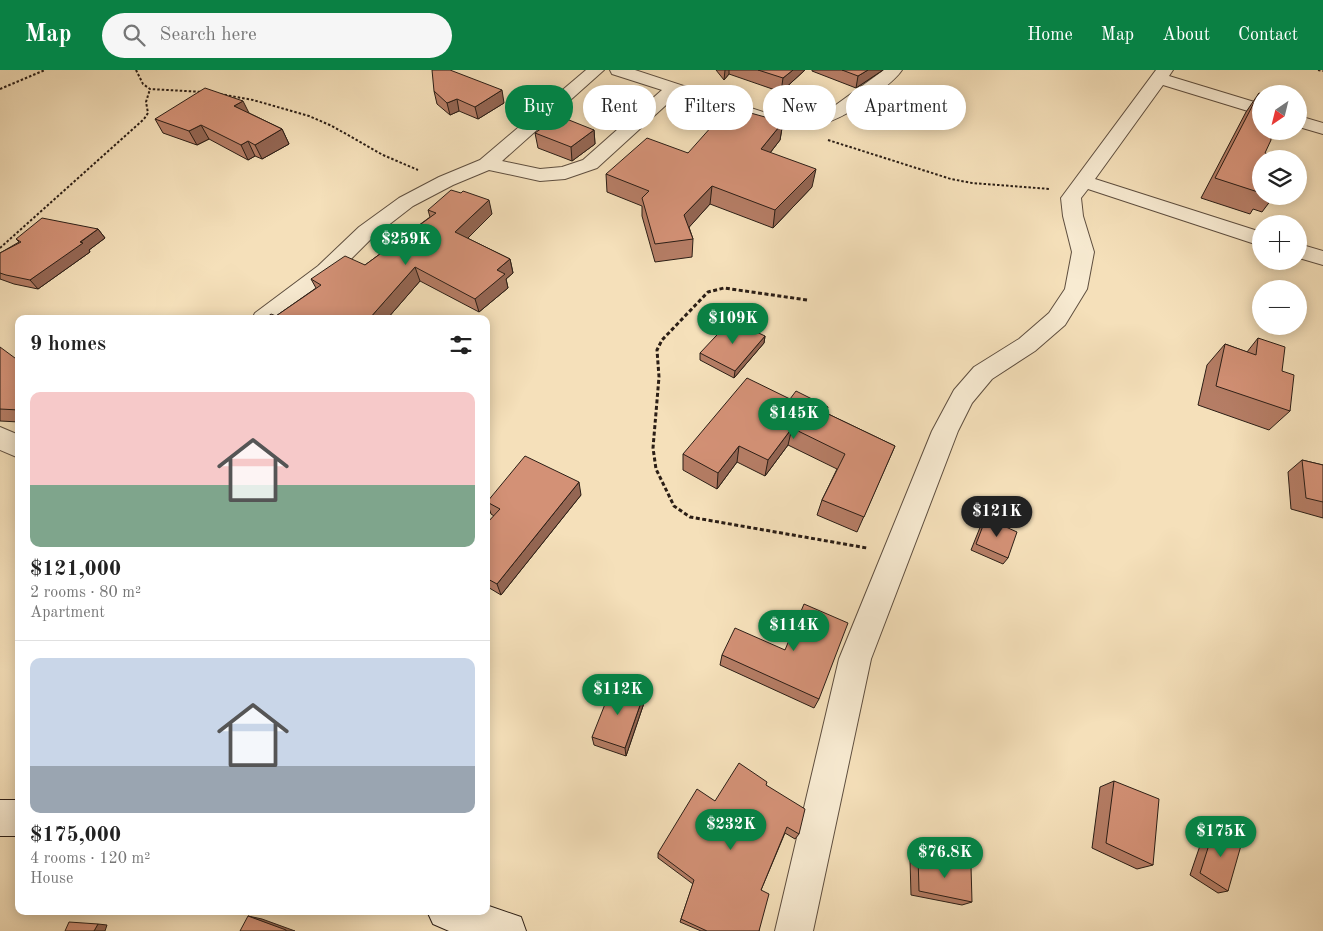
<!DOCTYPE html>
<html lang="en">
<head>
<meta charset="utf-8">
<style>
	:root { --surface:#fff; --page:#f6f6f6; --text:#222; --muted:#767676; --line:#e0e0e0; --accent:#0b8043 }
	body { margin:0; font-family:"Old Standard TT",serif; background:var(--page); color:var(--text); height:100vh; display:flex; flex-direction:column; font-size:19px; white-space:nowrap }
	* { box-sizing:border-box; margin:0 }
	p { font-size:16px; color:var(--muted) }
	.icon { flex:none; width:28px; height:28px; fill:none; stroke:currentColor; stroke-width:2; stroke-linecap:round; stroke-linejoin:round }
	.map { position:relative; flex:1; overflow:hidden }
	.panel { position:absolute; left:15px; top:245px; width:475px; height:600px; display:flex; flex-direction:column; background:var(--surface); border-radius:10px; box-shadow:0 2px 12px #0003 }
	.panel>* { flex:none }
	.guide { position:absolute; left:505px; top:15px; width:475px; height:45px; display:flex; gap:10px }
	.needle { width:32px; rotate:215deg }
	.fabs { position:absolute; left:1252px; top:15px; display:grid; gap:10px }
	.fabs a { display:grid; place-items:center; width:55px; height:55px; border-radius:50%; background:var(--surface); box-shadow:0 2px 12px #0003; font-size:25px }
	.price { position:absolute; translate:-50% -42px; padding:0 11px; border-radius:18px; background:var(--accent); color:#fff; font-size:16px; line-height:32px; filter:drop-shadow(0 1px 2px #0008) }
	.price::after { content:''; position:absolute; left:50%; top:30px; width:15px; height:11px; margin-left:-8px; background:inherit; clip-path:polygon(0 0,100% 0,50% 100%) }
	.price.current { background:#222; color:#fff }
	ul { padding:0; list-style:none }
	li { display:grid; align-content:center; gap:10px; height:265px; padding:0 15px }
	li+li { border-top:1px solid var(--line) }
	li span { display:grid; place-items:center; height:155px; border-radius:10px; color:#555 }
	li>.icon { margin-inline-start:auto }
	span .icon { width:90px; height:90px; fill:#fffc; stroke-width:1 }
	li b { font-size:21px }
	h2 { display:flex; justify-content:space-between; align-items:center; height:60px; padding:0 15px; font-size:21px }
	.chip { padding:0 18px; border-radius:22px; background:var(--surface); box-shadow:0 2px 12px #0003; font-size:18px; line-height:45px }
	.chip.current { background:var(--accent); color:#fff }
	header { display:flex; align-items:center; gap:30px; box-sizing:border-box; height:70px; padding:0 25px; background:var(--accent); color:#fff }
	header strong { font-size:24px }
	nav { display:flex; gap:28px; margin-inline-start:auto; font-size:18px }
	.search { width:350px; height:45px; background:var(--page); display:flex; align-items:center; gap:12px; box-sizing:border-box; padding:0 18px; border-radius:28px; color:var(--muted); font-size:19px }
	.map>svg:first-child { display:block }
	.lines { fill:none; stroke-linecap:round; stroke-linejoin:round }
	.street-casing { stroke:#5e4e3f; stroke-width:2 }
	.secondary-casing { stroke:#2b1e16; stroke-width:2 }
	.path-far1 { stroke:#2b1e16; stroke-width:2; stroke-dasharray:2.5 2; stroke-linecap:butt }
	.path { stroke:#2b1e16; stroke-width:3; stroke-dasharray:4 2.5; stroke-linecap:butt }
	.street { fill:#f8ebd2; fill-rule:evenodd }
	.secondary { fill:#f8ebd2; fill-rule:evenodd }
	.wall { fill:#b57d65; stroke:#2b1e16 }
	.shaded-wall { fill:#946653; stroke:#2b1e16 }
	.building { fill:#d39176; stroke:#2b1e16 }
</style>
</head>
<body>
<header>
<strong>Map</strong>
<div class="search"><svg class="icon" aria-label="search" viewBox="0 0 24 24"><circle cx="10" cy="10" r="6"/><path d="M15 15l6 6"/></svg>Search here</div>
<nav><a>Home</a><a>Map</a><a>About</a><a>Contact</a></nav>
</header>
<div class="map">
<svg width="1323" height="861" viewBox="0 0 1323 861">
	<rect width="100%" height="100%" fill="#f5e0ba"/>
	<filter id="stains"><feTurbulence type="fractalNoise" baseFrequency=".004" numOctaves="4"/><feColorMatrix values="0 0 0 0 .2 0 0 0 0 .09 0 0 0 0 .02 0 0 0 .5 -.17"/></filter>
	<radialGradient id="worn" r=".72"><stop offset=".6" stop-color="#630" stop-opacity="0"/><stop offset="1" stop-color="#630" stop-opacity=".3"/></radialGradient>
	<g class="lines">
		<g class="street-casing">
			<g id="street">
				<path d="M586 0H604L502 91 540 99 562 97 583 90 662 20 612 4 610 0H635L766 43 797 48 811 46 833 37 884 0H902C894 12 877 23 865 32 845 46 823 57 798 59 764 61 710 36 677 25L597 98 565 109 540 111 489 100 453 115 413 136 373 167 334 206 279 249H252L255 243 318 196 359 157 399 128 439 107 480 90Z"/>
				<polygon points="1156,0 1173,0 1169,6 1261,34 1261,45 1163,15 1095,109 1261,162 1261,176 1088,119 1081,128 1083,146 1094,182 1087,219 1065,255 1035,281 992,309 972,333 958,361 871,589 813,861 775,861 839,589 932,361 954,320 974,297 1019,269 1049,243 1065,219 1072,182 1063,146 1061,128"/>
				<polygon points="1299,46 1323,53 1323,64 1299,57"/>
				<polygon points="1299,174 1323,181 1323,195 1299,188"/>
				<polygon points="0,357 19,365 19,388 0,380"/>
			</g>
		</g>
		<g class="secondary-casing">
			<g id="secondary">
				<rect x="0" y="730" width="19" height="36"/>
				<polygon points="486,835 521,847 526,861 449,861 433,854 427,841 486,841"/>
			</g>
		</g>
		<g class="path-far1">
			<polyline points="136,0 143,14 150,19 204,22"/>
			<polyline points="1318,0 1323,1"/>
			<polyline points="0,19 45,0"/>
			<polyline points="220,24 253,30 309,46 332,56 383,85 418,100"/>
			<polyline points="828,70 951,109 972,113 1050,119"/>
			<polyline points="0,178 144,49 148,43 146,32 150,19"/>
		</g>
		<polyline class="path" points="807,230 724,218 708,222 662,270 657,280 659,307 653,378 656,399 674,436 690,447 867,478"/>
		<use href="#street" class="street"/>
		<use href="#secondary" class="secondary"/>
	</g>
	<g class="wall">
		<polygon points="716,0 805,0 781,22 729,4 724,10"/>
		<polygon points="812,0 883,0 856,18 812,1"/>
		<polygon points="434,21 504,33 478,49 459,41 450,45 437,34"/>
		<polygon points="1259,23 1261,89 1261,126 1274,126 1262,142 1253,139 1250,144 1201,128 1246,42"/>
		<polygon points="249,43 282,59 289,74 262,89 255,86 248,90 209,69 197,75 163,63 155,49"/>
		<polygon points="783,52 780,70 770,83 812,117 773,158 710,134 689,157 693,169 692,187 655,192 642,146 642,136 607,122 606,104 688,83"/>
		<polygon points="594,60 595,74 572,91 538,78 535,63"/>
		<polygon points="428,140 492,144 467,168 510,189 513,203 506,209 508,218 479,242 420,211 387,249 265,249 276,246 316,218 311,209 365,195 430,147"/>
		<polygon points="98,159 105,168 89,180 90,182 38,219 14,214 0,209 0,183 19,172 16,169"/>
		<polygon points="765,266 764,273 734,308 700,290 700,283"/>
		<polygon points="1258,268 1282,301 1290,341 1269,360 1198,335 1207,295 1225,274 1247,282"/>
		<polygon points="19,291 19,352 0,351 0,339"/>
		<polygon points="790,329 828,337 826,343 895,376 857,462 817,445 822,430 837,399 788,375 765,406 737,392 717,419 683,400 683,384"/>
		<polygon points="1302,390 1323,395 1323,448 1291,439 1288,402"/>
		<polygon points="581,425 501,525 486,516 486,454 494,446 491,444 487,432"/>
		<polygon points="986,448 1008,488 1003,494 971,480 981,455"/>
		<polygon points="785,580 819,629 814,638 720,595 722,585"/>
		<polygon points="644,624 644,633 626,686 594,675 592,667"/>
		<polygon points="1114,711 1153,795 1137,799 1092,778 1100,717"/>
		<polygon points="766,715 799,764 795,769 785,763 761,820 759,861 701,861 680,852 693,814 658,788 658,783 715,731"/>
		<polygon points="1215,756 1228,821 1218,823 1190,805 1206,758"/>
		<polygon points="918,785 972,832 962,835 911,825 910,790"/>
	</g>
	<g class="shaded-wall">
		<polygon points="725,0 729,0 729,4 724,10"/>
		<polygon points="793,0 805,0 781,22 783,8"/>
		<polygon points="868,0 883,0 856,18 858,6"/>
		<polygon points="502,20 504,33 478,49 475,37"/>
		<polygon points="457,29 459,41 450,45 447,33"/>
		<polygon points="243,31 250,45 234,36"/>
		<polygon points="783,52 780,70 759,97 761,79"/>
		<polygon points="201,55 209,69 197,75 189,61"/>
		<polygon points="282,59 289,74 262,89 255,75"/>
		<polygon points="594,60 595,74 572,91 571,77"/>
		<polygon points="248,71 255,86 248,90 241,75"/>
		<polygon points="816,99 812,117 773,158 775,140"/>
		<polygon points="712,116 710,134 684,163 684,145"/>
		<polygon points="489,130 492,144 459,177 455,162"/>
		<polygon points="98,159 105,168 89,180 90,182 38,219 30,210"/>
		<polygon points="510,189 513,203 506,209 508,218 479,242 475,229 497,200"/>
		<polygon points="415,197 420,211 387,249 369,249"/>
		<polygon points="765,266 764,273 734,308 735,301"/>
		<polygon points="792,358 788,375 765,406 768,390"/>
		<polygon points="739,376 737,392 717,419 718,403"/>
		<polygon points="579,412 581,425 501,525 497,514"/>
		<polygon points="644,624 644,633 626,686 625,678"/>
		<polygon points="248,846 262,849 295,861 286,861"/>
		<polygon points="98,854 107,855 105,861 94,861"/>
	</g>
	<g class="building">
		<polygon points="432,0 450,0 502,20 475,37 457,29 447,33 434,21"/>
		<polygon points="758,0 793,0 783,8"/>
		<polygon points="842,0 868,0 858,6"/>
		<polygon points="205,18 243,31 234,36 282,59 255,75 248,71 241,75 201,55 189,61 155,49"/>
		<polygon points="1259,23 1263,24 1261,24 1261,61 1270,61 1271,70 1265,83 1284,89 1261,89 1261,123 1215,108"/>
		<polygon points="729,37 783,52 761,79 816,99 775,140 712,116 684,145 693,169 655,174 642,128 649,121 606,104 647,68 688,83"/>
		<polygon points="559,46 594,60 571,77 535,63"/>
		<polygon points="451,120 461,123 463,121 489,130 455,162 510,189 497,200 505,204 475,229 415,197 369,249 265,249 271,244 276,246 321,215 311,209 345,186 365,195 436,143 428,140"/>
		<polygon points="42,148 98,159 80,172 83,173 30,210 6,205 0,203 0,183 21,172 16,169"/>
		<polygon points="731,250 765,266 735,301 700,283"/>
		<polygon points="1258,268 1285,277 1282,301 1294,305 1290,341 1216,316 1225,274 1256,285"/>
		<polygon points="0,277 19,291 19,340 0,339"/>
		<polygon points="747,308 790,329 796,321 828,337 824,342 895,376 864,447 822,430 845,384 792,358 768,390 739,376 718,403 683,384"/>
		<polygon points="525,386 579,412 497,514 486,508 486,454 500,439 487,432"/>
		<polygon points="1302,390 1323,395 1323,432 1306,428"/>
		<polygon points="986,448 1017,462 1008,488 976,474"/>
		<polygon points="804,534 848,553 819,629 722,585 735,558 785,580"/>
		<polygon points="613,614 644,624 625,678 592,667"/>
		<polygon points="739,693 767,712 766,715 805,739 799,764 787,757 761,820 769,824 759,861 707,861 681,849 694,810 658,783 697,719 715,731"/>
		<polygon points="1114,711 1159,729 1153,795 1106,773"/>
		<polygon points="1215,756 1242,772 1228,821 1200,803"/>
		<polygon points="918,785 971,796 972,832 919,821"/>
		<polygon points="248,846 286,860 286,861 240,861"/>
		<polygon points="69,852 98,854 94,861 65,861"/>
	</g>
	<rect width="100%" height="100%" filter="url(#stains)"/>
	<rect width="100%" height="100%" fill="url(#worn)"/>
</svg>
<div class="fabs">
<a><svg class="needle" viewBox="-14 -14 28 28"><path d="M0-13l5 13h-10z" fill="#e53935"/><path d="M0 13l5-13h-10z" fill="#767676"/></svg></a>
<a><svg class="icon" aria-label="layers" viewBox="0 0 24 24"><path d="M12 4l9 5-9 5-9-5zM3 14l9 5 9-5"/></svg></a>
<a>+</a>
<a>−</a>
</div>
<b class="price" style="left:406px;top:196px">$259K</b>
<b class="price" style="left:733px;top:275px">$109K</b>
<b class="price" style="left:794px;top:370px">$145K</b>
<b class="price current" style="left:997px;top:468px">$121K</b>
<b class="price" style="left:794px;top:582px">$114K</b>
<b class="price" style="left:618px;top:646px">$112K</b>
<b class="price" style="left:731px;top:781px">$232K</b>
<b class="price" style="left:1221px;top:788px">$175K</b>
<b class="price" style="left:945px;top:809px">$76.8K</b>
<div class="guide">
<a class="chip current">Buy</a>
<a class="chip">Rent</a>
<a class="chip">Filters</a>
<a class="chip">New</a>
<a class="chip">Apartment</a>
</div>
<section class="panel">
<h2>9 homes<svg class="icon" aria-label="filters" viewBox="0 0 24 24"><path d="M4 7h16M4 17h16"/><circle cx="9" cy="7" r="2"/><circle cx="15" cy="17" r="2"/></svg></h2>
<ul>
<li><span style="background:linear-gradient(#f6c9c9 60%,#7fa58c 0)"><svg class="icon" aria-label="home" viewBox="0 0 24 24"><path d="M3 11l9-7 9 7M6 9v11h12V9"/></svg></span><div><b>$121,000</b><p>2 rooms · 80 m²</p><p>Apartment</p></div></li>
<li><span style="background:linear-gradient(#c9d6e8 70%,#9aa5b1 0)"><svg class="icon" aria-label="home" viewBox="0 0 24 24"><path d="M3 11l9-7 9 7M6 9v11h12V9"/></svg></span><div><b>$175,000</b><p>4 rooms · 120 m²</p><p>House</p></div></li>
</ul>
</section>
</div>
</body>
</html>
